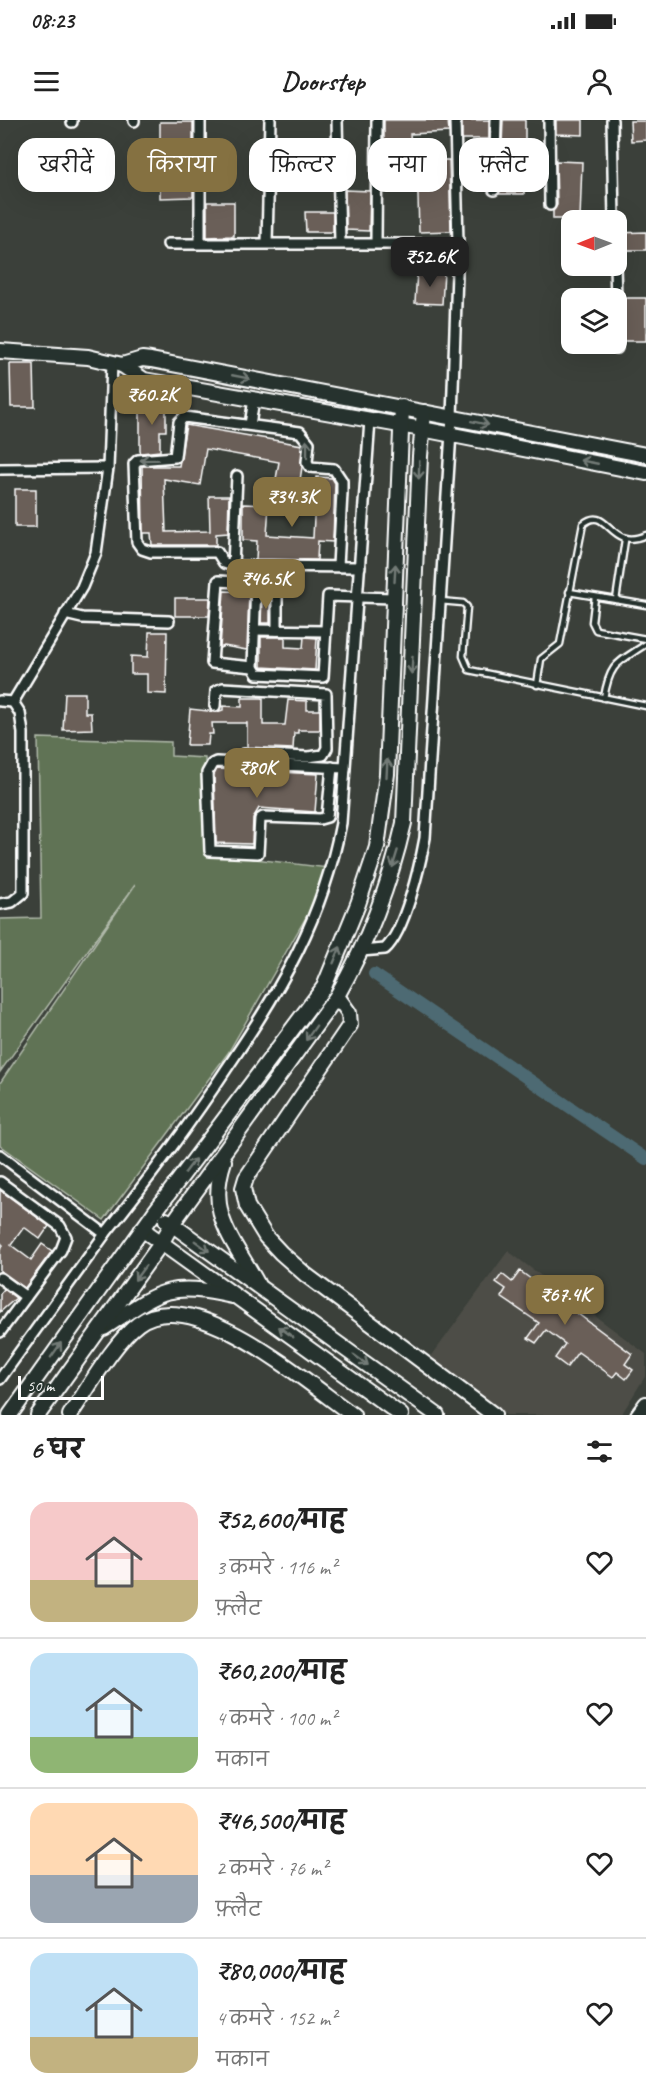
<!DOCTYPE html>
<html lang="hi">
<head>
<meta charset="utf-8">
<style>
	:root { --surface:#fff; --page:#f6f6f6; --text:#222; --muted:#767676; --line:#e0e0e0; --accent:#857141 }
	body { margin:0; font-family:Caveat,"Playpen Sans Deva",sans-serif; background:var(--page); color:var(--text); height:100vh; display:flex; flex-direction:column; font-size:22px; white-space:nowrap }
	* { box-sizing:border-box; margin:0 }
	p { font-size:20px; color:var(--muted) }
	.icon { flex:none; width:33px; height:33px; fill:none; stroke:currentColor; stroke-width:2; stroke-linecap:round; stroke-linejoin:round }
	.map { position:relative; height:1295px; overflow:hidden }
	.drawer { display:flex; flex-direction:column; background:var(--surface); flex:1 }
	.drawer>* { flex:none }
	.top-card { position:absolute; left:18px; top:18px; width:610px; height:54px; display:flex; gap:12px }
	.needle { width:39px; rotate:269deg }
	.buttons { position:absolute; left:561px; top:90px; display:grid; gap:12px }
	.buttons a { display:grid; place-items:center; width:66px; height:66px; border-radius:12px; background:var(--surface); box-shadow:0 6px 24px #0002; font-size:30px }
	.scale { position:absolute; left:18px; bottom:15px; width:86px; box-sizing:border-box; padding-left:6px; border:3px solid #fff; border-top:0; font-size:16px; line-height:21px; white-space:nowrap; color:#fff; -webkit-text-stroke:4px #26332d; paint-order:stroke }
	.price { position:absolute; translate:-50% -51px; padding:0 14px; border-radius:12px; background:var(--accent); color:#fff; font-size:20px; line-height:39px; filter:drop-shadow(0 2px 3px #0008) }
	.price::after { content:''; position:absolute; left:50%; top:36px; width:18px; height:14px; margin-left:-9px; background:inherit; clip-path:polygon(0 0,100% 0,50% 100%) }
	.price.on { background:#222; color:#fff }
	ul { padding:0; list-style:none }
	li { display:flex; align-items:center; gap:18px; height:150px; padding:0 30px }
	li+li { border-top:2px solid var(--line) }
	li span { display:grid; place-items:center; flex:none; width:168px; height:120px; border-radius:18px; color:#555 }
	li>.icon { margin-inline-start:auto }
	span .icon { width:72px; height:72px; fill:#fffc; stroke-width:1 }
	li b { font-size:26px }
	h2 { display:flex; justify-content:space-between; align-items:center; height:72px; padding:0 30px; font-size:26px }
	.tag { padding:0 21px; border-radius:18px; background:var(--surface); box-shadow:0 6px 24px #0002; font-size:21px; line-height:54px }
	.tag.on { background:var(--accent); color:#fff }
	.status { display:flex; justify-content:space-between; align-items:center; height:42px; padding:0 30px; background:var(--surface); direction:ltr }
	.status svg { height:16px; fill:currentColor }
	header { display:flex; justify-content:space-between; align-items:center; height:78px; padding:0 30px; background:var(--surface); font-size:27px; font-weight:700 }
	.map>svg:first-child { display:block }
	.built { fill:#4d4d47 }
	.green { fill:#617355; stroke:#b0b9aa; stroke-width:1.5 }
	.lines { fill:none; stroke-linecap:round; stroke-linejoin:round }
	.canal { stroke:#4d6a73; stroke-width:12 }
	.building { fill:#6b5f58; stroke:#fff; stroke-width:1.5 }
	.lane-casing { stroke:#fff; stroke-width:9 }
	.street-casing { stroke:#fff; stroke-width:14 }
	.secondary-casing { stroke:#fff; stroke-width:18 }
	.lane { stroke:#26332d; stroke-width:4.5 }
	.street { stroke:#26332d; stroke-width:9 }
	.secondary { stroke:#26332d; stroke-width:14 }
	.oneway { stroke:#727a76 }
</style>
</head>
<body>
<div class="status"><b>08:23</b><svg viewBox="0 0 49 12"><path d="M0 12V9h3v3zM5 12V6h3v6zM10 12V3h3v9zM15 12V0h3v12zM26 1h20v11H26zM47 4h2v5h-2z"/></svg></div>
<header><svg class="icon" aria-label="menu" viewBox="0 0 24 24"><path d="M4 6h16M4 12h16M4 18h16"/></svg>Doorstep<svg class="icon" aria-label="person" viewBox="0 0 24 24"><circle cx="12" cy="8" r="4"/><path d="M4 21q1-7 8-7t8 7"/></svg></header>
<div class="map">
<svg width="646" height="1295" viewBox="0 0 646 1295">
	<rect width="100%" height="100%" fill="#3b403a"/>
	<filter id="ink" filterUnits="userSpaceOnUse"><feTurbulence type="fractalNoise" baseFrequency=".0167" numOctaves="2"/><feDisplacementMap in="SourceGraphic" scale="12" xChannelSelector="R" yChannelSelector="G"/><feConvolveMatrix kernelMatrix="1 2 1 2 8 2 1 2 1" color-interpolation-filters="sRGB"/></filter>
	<g filter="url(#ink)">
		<polygon class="built" points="508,1131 646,1234 646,1255 621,1295 506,1295 428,1241"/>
		<polygon class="green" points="38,618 171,622 171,636 205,638 206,733 329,748 309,792 228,933 104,1100 0,1025 0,963 135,765 0,952 0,799 41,798"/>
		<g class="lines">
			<polyline class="canal" points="374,854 646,1039"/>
		</g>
		<g class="building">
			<polygon points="384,0 448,0 449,12 410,14 411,27 384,27"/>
			<rect x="462" y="0" width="27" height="19"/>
			<polygon points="503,0 525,0 525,26 502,25"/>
			<polygon points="556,0 583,0 583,15 556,14"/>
			<polygon points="630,1 646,1 646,20 631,21"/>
			<polygon points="160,2 193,2 193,77 160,78"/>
			<polygon points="417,40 449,40 451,111 419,112"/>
			<polygon points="556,41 582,42 580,99 553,99 553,91 557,85"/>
			<polygon points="524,54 524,74 499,74 501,55"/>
			<polygon points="345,70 370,71 369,111 346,110"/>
			<polygon points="207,82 234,82 234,116 207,117"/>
			<polygon points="305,92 333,92 333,112 306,112"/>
			<polygon points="646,112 646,130 617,130 617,113"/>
			<polygon points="417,151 444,152 442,184 415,183"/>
			<rect x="623" y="178" width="23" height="43"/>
			<polygon points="10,244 34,244 35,287 11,287"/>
			<polygon points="140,283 166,283 166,311 160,311 160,331 141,333 140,331"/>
			<polygon points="186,305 302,325 302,347 297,380 273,376 279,342 206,329 200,365 164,359 166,412 210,411 209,376 229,376 228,413 216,414 216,425 152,425 151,413 143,413 142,346 179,346"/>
			<polygon points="316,357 332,358 335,363 333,422 318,421 317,440 256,439 257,421 243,420 243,384 269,385 267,415 313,418"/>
			<rect x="15" y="369" width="21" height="38"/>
			<polygon points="224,471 249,472 247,530 224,526 220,528"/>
			<polygon points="262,476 270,477 270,503 261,503"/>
			<polygon points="175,478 210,478 209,496 175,496"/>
			<polygon points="149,512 167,512 166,574 147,573 147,554 131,554 131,536 148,537"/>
			<polygon points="261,517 285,517 285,527 303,528 304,517 317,518 315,550 261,547"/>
			<polygon points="65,573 85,573 85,593 91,593 92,609 63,610"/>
			<polygon points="242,578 263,578 263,605 285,605 288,580 307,581 307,590 320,590 320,610 298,610 298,613 294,613 293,629 247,627 247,603 212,603 213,614 209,614 208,625 187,625 190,589 217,592 223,590 223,586 242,587"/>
			<polygon points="217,649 318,654 315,692 259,688 253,698 252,724 216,723 214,655"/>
			<polygon points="0,1070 49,1106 40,1119 24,1107 11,1125 31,1140 42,1124 52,1131 25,1168 0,1151 0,1130 3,1125 0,1122"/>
			<polygon points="520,1151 632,1234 625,1244 633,1250 626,1259 617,1252 613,1257 578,1232 567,1247 555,1238 565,1224 546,1210 536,1223 528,1218 539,1203 501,1177 506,1169 496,1162 502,1154 512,1162"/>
			<polygon points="4,1169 16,1178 0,1192 0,1174"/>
		</g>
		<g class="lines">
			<g class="lane-casing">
				<g id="lane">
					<polyline points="569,472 646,485"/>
					<polyline points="595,477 592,502 596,510 646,519"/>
					<polyline points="616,480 625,420"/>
					<polyline points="440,481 463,483 467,487 463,536 469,550 646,586"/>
					<path d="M537 565 541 539 560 524 583 404C608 383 609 432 646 415"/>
					<path d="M604 578C610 542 618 543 646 524"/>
				</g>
			</g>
			<g class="street-casing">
				<g id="street">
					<polyline points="134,0 134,1"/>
					<polyline points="337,0 340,122"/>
					<polyline points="549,0 550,85"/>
					<polyline points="612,0 614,100"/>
					<polyline points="72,2 72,0"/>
					<polyline points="494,70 496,0"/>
					<polyline points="376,122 377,0"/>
					<polyline points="200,123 200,0"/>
					<polyline points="267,123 270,0"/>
					<polyline points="168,124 458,124"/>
					<polyline points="615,146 616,178"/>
					<polyline points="616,209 617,228"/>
					<polyline points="250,305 254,279"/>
					<polyline points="0,349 108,348"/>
					<polyline points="233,446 237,356"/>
					<polyline points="338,446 342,373 342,361 334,349 310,347 307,342 309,323 300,312 184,297 179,302 175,337 138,340 134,344 137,422 142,429 151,432 217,432 224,443 233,446 360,447"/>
					<polyline points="65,494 82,498 169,501"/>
					<polyline points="254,510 325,511"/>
					<polyline points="277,510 277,471"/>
					<polyline points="253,547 212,543 218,461 256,463 253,547 257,554 323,557 328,476 393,478"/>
					<polyline points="0,581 13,582"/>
					<polyline points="13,582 82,467 96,433 108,348 112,243"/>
					<polyline points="215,586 216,571 223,568 326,574 327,628 323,635 308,637 244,634"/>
					<polyline points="332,647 327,697 320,699 263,697 260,699 258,733 210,731 207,653 212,644 216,642 345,648"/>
					<polyline points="0,784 12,782 23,773 23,613 20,593 13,582"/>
					<path d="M361 831 385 829C405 811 420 745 425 718L452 297 458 124 455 0"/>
					<polyline points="0,1035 105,1114 0,1259"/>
					<polyline points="0,1062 60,1106 66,1117 61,1130 0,1212"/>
					<path d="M105 1114C149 1059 190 1004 229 945 282 867 323 798 341 703L370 300"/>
					<polyline points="0,1158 26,1177"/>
				</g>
			</g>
			<g class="secondary-casing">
				<g id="secondary">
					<polyline points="0,231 88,237 122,245 144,260 422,309 646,353"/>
					<polyline points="122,245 142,239 151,240 646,335"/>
					<polyline points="337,876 349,893 350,905 246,1058 243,1068 247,1086 266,1117 281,1133 306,1155 494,1295"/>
					<path d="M224 1041C206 1094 233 1119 257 1163"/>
					<polyline points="166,1100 437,1295"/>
					<polyline points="142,1109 401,1295"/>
					<path d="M104 1208C159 1172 165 1161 232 1176"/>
					<polyline points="10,1295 154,1093 324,867 358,784 377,727 387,654 402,287"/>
					<path d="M38 1295 162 1122 172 1104 337 876C368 822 390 764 404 703L420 336 424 292"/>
					<path d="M70 1295C88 1269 114 1222 138 1204 193 1162 308 1264 353 1295"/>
					<polyline points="638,1295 646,1284"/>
				</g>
			</g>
			<use href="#lane" class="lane"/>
			<use href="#street" class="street"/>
			<use href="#secondary" class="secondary"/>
		</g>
		<defs><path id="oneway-shaft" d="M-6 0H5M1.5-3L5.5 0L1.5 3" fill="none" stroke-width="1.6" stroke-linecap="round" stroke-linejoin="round" transform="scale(1.5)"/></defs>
		<g class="oneway">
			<use href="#oneway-shaft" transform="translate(241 257) rotate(11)"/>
			<use href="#oneway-shaft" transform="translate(480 303) rotate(12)"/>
			<use href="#oneway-shaft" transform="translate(307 329) rotate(-90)"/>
			<use href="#oneway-shaft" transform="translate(149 340) rotate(179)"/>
			<use href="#oneway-shaft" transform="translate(589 342) rotate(-169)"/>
			<use href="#oneway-shaft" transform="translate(419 350) rotate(92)"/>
			<use href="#oneway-shaft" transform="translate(395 453) rotate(-87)"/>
			<use href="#oneway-shaft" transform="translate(412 545) rotate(93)"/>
			<use href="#oneway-shaft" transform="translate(387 648) rotate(-87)"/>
			<use href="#oneway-shaft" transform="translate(395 739) rotate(107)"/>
			<use href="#oneway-shaft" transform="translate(337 835) rotate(-67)"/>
			<use href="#oneway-shaft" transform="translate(311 913) rotate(125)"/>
			<use href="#oneway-shaft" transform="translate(190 1046) rotate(-53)"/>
			<use href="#oneway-shaft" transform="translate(202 1126) rotate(36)"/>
			<use href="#oneway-shaft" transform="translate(140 1153) rotate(126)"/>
			<use href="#oneway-shaft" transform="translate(286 1212) rotate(-144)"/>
			<use href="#oneway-shaft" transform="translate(56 1230) rotate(-55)"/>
			<use href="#oneway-shaft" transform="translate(361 1240) rotate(36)"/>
		</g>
	</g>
</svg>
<div class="buttons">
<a><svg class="needle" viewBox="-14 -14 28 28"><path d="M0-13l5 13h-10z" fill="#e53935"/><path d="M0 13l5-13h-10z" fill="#767676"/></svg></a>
<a><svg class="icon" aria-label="layers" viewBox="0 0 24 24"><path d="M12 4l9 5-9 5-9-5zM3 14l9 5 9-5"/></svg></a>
</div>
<div class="scale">50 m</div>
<b class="price on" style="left:430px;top:168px">₹52.6K</b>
<b class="price" style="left:152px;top:306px">₹60.2K</b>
<b class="price" style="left:292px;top:408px">₹34.3K</b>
<b class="price" style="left:266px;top:490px">₹46.5K</b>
<b class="price" style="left:257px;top:679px">₹80K</b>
<b class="price" style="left:565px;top:1206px">₹67.4K</b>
<div class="top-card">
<a class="tag">खरीदें</a>
<a class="tag on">किराया</a>
<a class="tag">फ़िल्टर</a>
<a class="tag">नया</a>
<a class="tag">फ़्लैट</a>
</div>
</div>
<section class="drawer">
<h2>6 घर<svg class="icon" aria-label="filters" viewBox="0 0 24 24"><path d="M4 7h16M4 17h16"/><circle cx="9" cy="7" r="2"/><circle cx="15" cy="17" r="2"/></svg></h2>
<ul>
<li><span style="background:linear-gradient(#f6c9c9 65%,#c2b280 0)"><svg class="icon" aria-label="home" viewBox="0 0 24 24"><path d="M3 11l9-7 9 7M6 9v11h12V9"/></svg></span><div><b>₹52,600/माह</b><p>3 कमरे · 116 m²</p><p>फ़्लैट</p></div><svg class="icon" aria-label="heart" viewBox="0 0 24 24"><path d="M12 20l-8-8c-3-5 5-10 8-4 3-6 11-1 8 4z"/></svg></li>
<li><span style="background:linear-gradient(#bfe0f5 70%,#8fb573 0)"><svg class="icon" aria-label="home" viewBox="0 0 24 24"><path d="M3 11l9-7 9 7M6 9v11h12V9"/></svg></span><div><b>₹60,200/माह</b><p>4 कमरे · 100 m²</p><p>मकान</p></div><svg class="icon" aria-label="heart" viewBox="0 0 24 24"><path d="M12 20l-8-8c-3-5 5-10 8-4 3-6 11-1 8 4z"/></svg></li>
<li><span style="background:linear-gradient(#ffd9b3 60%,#9aa5b1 0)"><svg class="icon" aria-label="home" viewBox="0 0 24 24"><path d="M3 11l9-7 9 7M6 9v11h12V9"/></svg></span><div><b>₹46,500/माह</b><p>2 कमरे · 76 m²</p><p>फ़्लैट</p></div><svg class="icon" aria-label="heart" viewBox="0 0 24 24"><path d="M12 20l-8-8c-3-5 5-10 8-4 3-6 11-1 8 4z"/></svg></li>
<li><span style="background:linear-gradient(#bfe0f5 70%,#c2b280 0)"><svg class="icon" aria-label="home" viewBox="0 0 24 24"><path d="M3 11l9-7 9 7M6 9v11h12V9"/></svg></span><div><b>₹80,000/माह</b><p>4 कमरे · 152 m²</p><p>मकान</p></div><svg class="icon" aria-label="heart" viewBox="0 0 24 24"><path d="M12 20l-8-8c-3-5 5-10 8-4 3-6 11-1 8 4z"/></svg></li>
</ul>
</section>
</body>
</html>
